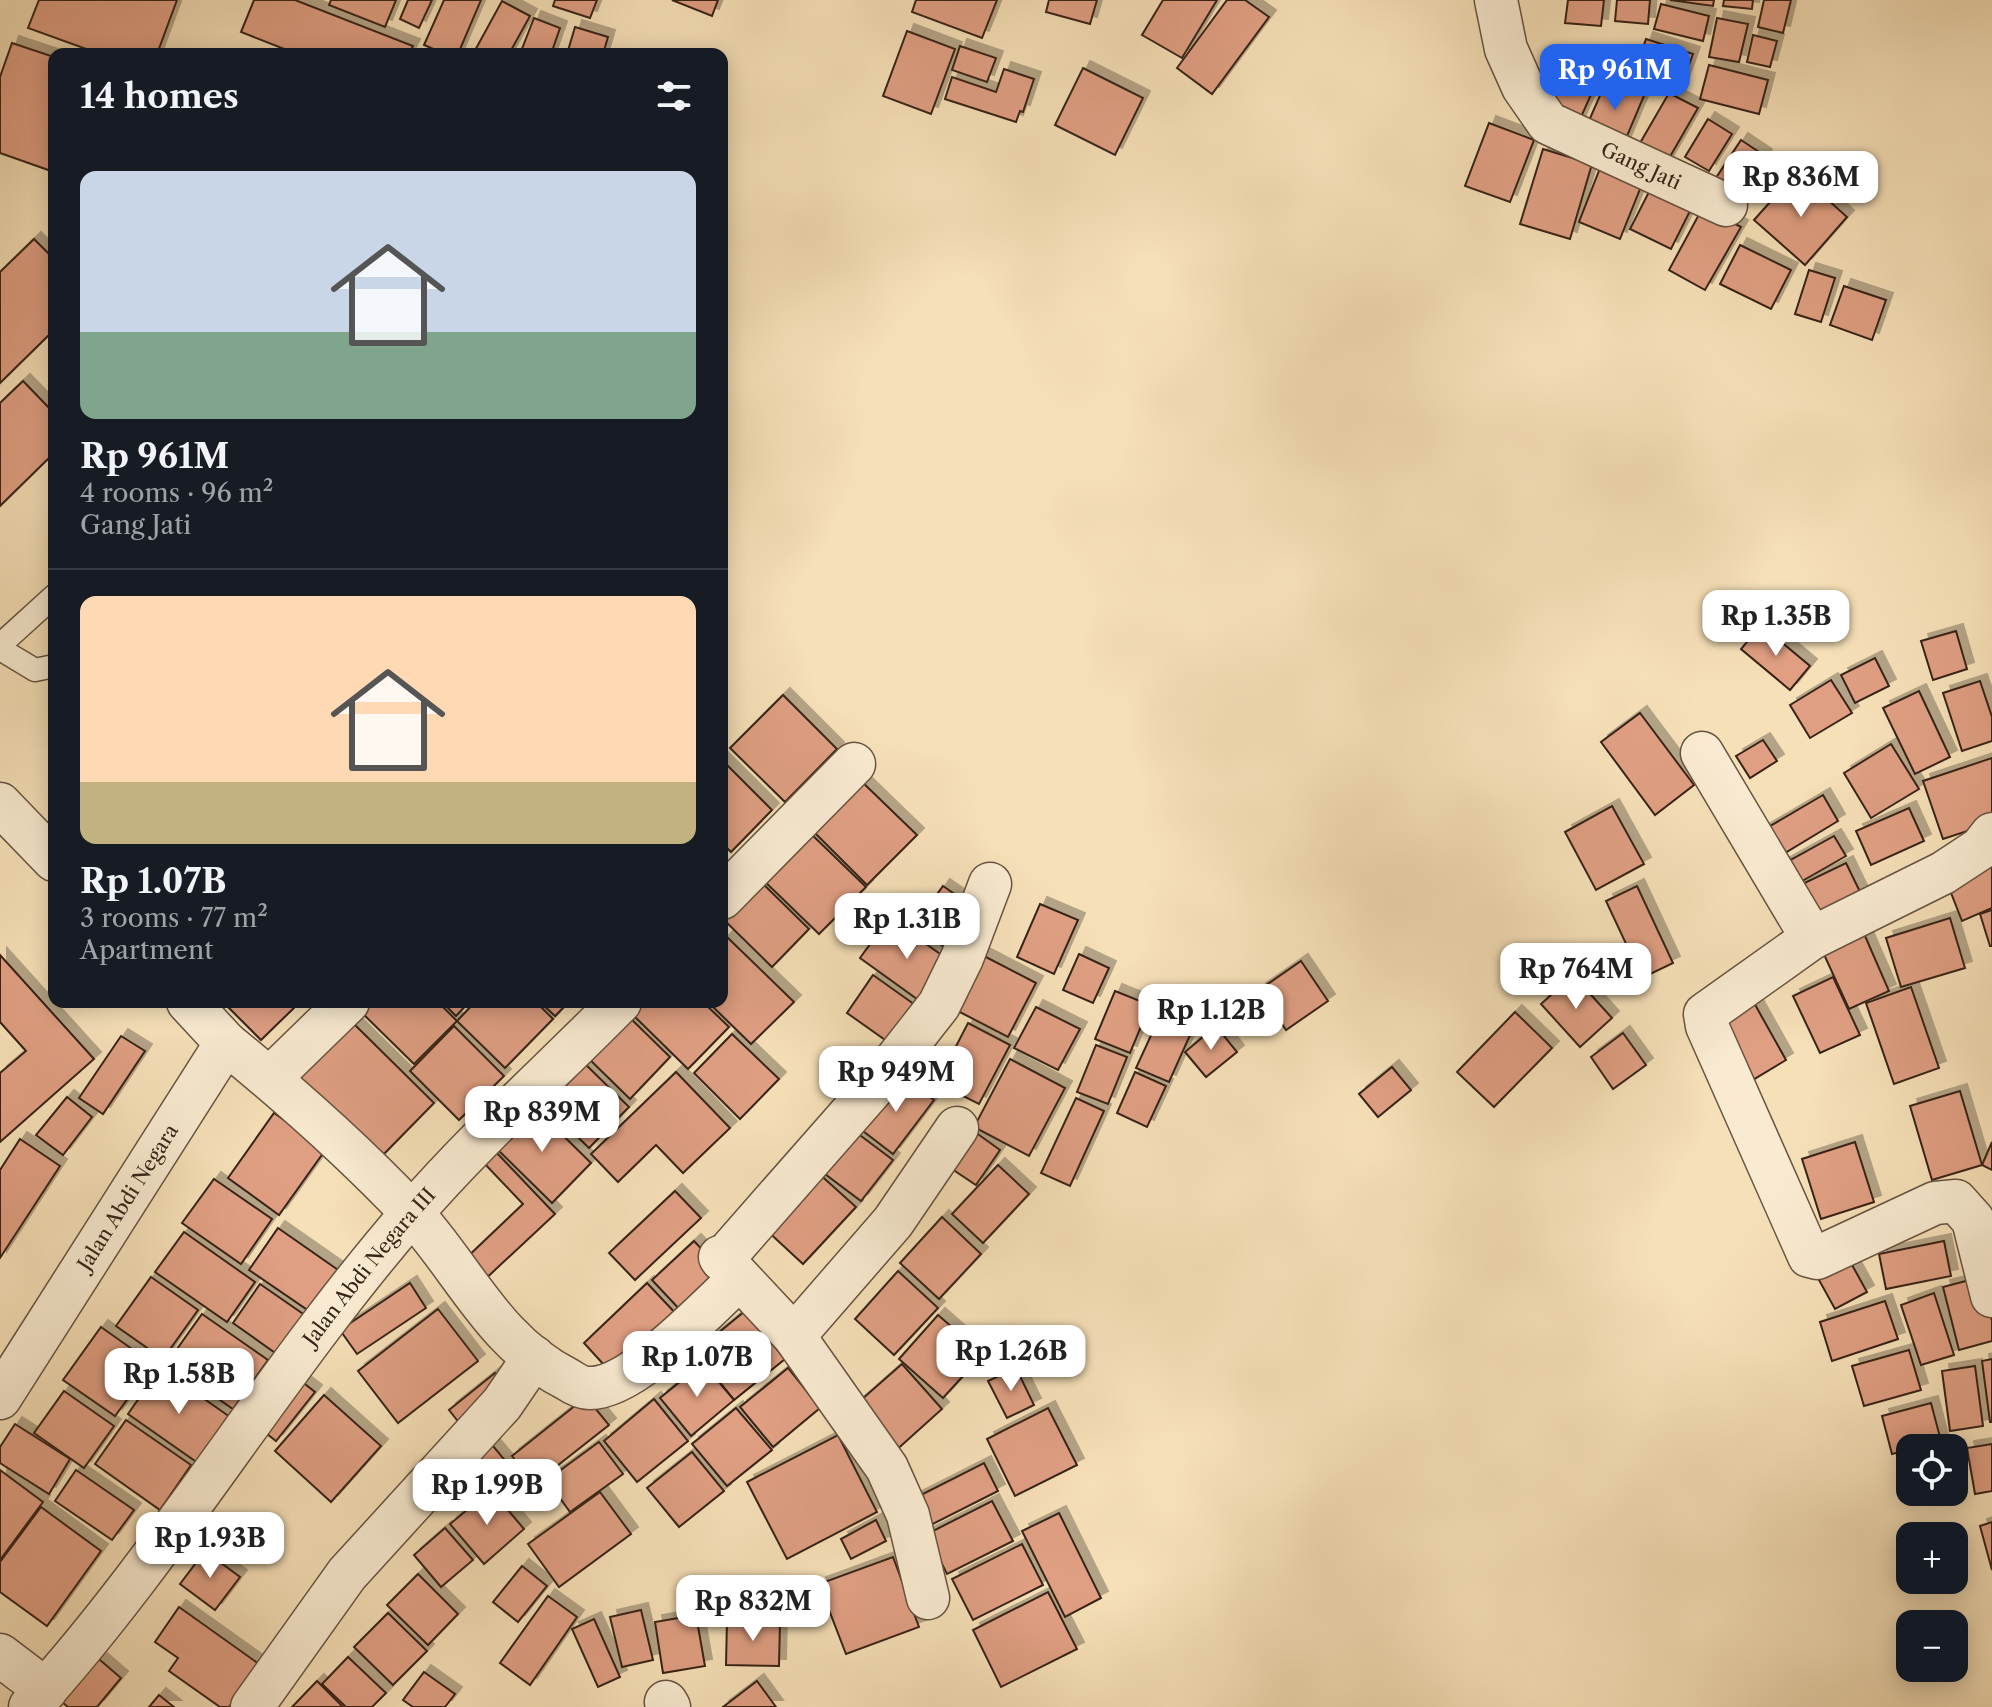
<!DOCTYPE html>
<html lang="en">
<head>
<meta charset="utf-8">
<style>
	:root { --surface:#171b24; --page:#242831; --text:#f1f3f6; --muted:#9ea1a6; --line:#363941; --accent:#2563eb }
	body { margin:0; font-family:"Libre Caslon Text",serif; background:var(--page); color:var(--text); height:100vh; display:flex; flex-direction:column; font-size:30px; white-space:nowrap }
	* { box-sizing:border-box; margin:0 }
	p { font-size:26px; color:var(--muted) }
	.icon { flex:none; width:44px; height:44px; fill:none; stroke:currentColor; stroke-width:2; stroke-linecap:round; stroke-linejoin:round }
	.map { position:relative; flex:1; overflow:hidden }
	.side { position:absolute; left:48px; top:48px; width:680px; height:960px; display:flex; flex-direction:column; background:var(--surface); border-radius:16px; box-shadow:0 4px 20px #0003 }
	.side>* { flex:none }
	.fabs { position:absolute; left:1896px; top:1434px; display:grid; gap:16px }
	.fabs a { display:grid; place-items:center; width:72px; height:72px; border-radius:16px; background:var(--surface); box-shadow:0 4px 20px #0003; font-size:40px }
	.price { position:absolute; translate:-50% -68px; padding:0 18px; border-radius:16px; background:#fff; color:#222; font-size:26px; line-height:52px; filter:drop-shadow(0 2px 4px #0008) }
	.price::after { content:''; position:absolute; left:50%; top:48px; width:24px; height:18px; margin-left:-12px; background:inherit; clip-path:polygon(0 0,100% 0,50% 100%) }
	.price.selected { background:var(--accent); color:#fff }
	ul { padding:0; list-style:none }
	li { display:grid; align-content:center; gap:16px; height:424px; padding:0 32px }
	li+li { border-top:2px solid var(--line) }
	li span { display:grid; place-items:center; height:248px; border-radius:16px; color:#555 }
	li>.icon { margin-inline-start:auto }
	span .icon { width:144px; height:144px; fill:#fffc; stroke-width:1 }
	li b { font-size:34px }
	h2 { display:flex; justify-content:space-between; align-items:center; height:96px; padding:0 32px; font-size:34px }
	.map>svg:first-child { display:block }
	.building { fill:#e09f83; stroke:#372418; stroke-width:2; filter:url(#shadow) }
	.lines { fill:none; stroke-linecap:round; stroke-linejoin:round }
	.service-casing { stroke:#675340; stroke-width:25 }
	.minor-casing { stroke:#675340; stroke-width:45 }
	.service { stroke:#f9ebd1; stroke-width:22 }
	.minor { stroke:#f9ebd1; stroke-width:42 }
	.labels { text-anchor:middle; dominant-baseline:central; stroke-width:6; stroke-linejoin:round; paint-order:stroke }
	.street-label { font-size:20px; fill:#372418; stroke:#f9ebd1 }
</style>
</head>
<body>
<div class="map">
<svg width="1992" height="1707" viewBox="0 0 1992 1707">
	<defs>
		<filter id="shadow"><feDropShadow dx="7" dy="-7" stdDeviation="0" flood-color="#0004"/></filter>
	</defs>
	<rect width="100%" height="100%" fill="#f6e0b8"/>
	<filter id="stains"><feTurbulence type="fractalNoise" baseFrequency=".0025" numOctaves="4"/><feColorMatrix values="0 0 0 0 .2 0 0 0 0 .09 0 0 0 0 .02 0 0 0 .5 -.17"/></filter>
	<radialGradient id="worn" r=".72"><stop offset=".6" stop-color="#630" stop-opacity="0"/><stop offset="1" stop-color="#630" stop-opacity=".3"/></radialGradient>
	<g class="building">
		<polygon points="39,0 177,0 157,54 100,54 28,28"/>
		<polygon points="254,0 295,0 413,46 409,54 297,54 241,32"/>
		<polygon points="331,0 396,0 385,27 329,5"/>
		<polygon points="408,0 432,0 419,28 400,19"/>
		<polygon points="444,0 481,0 458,54 445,54 424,45"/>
		<polygon points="555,0 597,0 590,18 553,6"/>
		<polygon points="672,0 718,0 712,16"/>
		<polygon points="916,0 997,0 982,38 912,12"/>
		<polygon points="1049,0 1097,0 1090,24 1046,12"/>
		<polygon points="1163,0 1217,0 1182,58 1142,35"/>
		<polygon points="1227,0 1245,0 1269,17 1212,94 1177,68"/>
		<polygon points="1568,0 1604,0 1601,26 1565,23"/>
		<polygon points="1617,0 1650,0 1648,24 1615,21"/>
		<polygon points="1670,0 1714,0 1713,6"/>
		<polygon points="1724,0 1753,0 1752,9 1723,6"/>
		<polygon points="1764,0 1791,0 1783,33 1758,27"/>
		<polygon points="502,1 530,16 509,54 473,54"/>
		<polygon points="1661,4 1709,16 1703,41 1654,29"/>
		<polygon points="534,18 560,28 551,54 520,54"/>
		<polygon points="1717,18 1748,24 1739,62 1709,57"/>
		<polygon points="575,27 608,37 603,54 567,54"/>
		<polygon points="907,31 955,49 931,114 883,96"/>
		<polygon points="1753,35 1777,41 1770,67 1747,62"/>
		<polygon points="1646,39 1693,54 1681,87 1635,71"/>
		<polygon points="12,43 54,57 54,172 0,153 0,77"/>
		<polygon points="960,46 996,58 987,82 952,70"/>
		<polygon points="1568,65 1598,79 1577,126 1546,113"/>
		<polygon points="1709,65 1768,80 1759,114 1700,99"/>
		<polygon points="1083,68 1143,98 1115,155 1055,125"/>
		<polygon points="1004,69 1034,79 1023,112 1020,111 1016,122 945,99 952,77 996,92"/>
		<polygon points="1609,75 1646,91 1622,148 1584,132"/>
		<polygon points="1669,93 1698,108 1664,167 1636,150"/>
		<polygon points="1708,119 1732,134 1709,171 1685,157"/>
		<polygon points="1489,123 1534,140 1510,202 1465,186"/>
		<polygon points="1741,140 1765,156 1732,205 1708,190"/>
		<polygon points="1543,149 1592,164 1570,239 1520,224"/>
		<polygon points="1602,163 1644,179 1620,239 1579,222"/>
		<polygon points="1797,172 1847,217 1805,265 1754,220"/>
		<polygon points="1653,184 1693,205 1671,249 1630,229"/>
		<polygon points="1703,207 1741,227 1705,290 1669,270"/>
		<polygon points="34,239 54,259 54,330 0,383 0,272"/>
		<polygon points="1740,245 1791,270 1771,309 1720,284"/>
		<polygon points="1809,270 1835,278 1821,322 1795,314"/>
		<polygon points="1844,286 1886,300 1872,340 1830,325"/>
		<polygon points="23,381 54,413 54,453 0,506 0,403"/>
		<polygon points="1761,625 1810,666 1790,690 1741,649"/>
		<polygon points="1956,631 1967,669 1933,680 1921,641"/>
		<polygon points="1875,658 1889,686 1855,703 1841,675"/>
		<polygon points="1831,680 1852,713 1810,738 1790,705"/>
		<polygon points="1980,681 1992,717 1992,741 1962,751 1943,693"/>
		<polygon points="1919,691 1950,757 1915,774 1883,708"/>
		<polygon points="783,695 837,749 785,802 730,748"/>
		<polygon points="1640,713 1694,785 1655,815 1601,742"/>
		<polygon points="1763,740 1777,761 1750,778 1736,756"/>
		<polygon points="1891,744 1919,789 1871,818 1844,773"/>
		<polygon points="1992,758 1992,823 1943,839 1923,781"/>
		<polygon points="722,760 772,810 731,852 722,843"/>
		<polygon points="857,777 917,835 867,885 809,827"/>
		<polygon points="1823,795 1838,821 1775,859 1760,832"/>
		<polygon points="1612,806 1644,864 1596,890 1565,832"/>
		<polygon points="1909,808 1924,841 1871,865 1856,831"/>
		<polygon points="806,829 866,887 819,934 759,876"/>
		<polygon points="1834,836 1846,856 1790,888 1778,867"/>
		<polygon points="1992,862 1992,908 1962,921 1946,880"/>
		<polygon points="1846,863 1864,900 1810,926 1792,889"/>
		<polygon points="756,877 809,929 772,967 722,918"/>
		<polygon points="943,886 973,907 944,947 914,926"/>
		<polygon points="1637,886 1673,963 1642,978 1606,901"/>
		<polygon points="1040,904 1078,920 1054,974 1017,957"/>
		<polygon points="1992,910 1992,946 1990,946 1980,914"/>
		<polygon points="889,918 953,963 924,1004 860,958"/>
		<polygon points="1950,918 1965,968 1901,987 1886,938"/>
		<polygon points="1862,929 1889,991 1849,1009 1821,948"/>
		<polygon points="727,937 794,1002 751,1044 708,1002 722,1002 722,942"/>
		<polygon points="1079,954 1109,968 1093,1003 1063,990"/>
		<polygon points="0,955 94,1059 0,1142 0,1073 26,1051 0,1022"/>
		<polygon points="982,955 1036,983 1008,1037 954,1009"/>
		<polygon points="1301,961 1328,1001 1286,1030 1259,990"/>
		<polygon points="873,975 925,1012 898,1049 847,1013"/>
		<polygon points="1573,975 1612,1018 1580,1047 1541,1004"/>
		<polygon points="1833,977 1860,1035 1820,1053 1793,996"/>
		<polygon points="1911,987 1939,1068 1894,1084 1866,1003"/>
		<polygon points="1115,991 1150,1005 1130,1053 1095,1039"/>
		<polygon points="1753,1001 1786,1060 1751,1081 1717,1021"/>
		<polygon points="223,1002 300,1002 261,1040"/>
		<polygon points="361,1002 438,1002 457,1021 414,1064 356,1007"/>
		<polygon points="442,1002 469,1002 456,1016"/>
		<polygon points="475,1002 536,1002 553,1019 505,1068 457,1021"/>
		<polygon points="540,1002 569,1002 555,1016"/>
		<polygon points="637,1002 703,1002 729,1027 688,1069 629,1011"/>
		<polygon points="1036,1007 1080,1029 1058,1070 1014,1048"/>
		<polygon points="622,1010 670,1057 630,1099 581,1051"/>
		<polygon points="1515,1012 1552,1048 1494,1107 1457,1072"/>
		<polygon points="348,1018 434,1103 379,1159 293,1074"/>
		<polygon points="1159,1018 1191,1033 1169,1082 1136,1068"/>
		<polygon points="968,1023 1010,1045 979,1104 937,1083"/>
		<polygon points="454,1026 504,1076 459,1120 410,1071"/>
		<polygon points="1216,1026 1237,1052 1206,1077 1185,1052"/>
		<polygon points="1623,1033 1646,1065 1613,1089 1591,1057"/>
		<polygon points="732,1034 779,1079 740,1119 694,1073"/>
		<polygon points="121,1036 145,1051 103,1114 79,1098"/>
		<polygon points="1096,1045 1127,1057 1108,1104 1077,1092"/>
		<polygon points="577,1056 629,1107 589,1148 537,1097"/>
		<polygon points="1010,1059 1065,1088 1029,1156 974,1127"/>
		<polygon points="1392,1067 1411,1090 1378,1117 1359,1094"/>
		<polygon points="676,1072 730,1128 683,1173 656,1145 618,1182 591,1154"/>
		<polygon points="1135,1072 1166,1086 1147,1127 1117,1113"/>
		<polygon points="900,1074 934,1100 893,1154 859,1128"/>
		<polygon points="1960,1091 1982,1165 1932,1180 1910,1106"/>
		<polygon points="67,1097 92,1117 63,1155 36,1135"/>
		<polygon points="1076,1098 1104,1111 1070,1186 1041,1173"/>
		<polygon points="532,1105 591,1163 552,1203 493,1145"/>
		<polygon points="274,1113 326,1149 279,1215 228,1178"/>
		<polygon points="968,1127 1000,1150 976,1185 943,1163"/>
		<polygon points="853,1130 893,1160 861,1201 821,1171"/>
		<polygon points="20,1139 60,1166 0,1258 0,1170"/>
		<polygon points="1855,1142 1874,1202 1821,1219 1802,1159"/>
		<polygon points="1992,1142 1992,1170 1982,1165"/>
		<polygon points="494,1150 555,1214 481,1283 462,1262 523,1204 482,1161"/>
		<polygon points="998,1165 1029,1194 983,1243 952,1214"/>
		<polygon points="816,1171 856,1207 803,1264 763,1227"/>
		<polygon points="214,1179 272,1219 241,1264 182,1223"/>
		<polygon points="675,1191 701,1218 635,1280 609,1253"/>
		<polygon points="942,1217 981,1254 939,1299 900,1263"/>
		<polygon points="278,1228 341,1272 312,1313 249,1270"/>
		<polygon points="184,1232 255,1282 227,1322 155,1272"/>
		<polygon points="694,1241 725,1274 683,1313 652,1280"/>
		<polygon points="1944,1241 1951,1276 1886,1289 1879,1254"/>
		<polygon points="1846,1254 1867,1292 1835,1309 1814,1271"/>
		<polygon points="898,1271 938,1308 894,1355 855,1319"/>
		<polygon points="151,1277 198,1310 163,1359 116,1326"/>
		<polygon points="1981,1277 1992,1321 1992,1341 1959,1350 1943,1287"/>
		<polygon points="410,1283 426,1308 357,1354 340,1330"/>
		<polygon points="647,1283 679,1317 615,1377 584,1343"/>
		<polygon points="260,1284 309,1318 281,1357 233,1323"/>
		<polygon points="1934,1293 1954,1355 1921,1365 1901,1305"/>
		<polygon points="1885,1301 1898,1339 1832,1361 1820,1322"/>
		<polygon points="438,1309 478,1361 398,1423 358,1371"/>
		<polygon points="745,1311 785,1359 734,1400 695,1352"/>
		<polygon points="202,1314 268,1360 233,1409 167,1363"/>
		<polygon points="938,1315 983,1354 943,1398 899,1359"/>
		<polygon points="101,1327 153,1364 115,1416 63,1380"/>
		<polygon points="1909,1350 1921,1390 1864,1406 1852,1366"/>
		<polygon points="1992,1359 1992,1422 1990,1422 1982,1361"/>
		<polygon points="703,1363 734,1400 691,1436 660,1398"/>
		<polygon points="902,1364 942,1409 893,1453 853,1407"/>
		<polygon points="1975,1366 1983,1426 1950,1431 1942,1371"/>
		<polygon points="160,1368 230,1417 198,1463 128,1414"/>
		<polygon points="788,1368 820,1408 773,1447 740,1407"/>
		<polygon points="1016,1368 1034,1405 1007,1418 988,1381"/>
		<polygon points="291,1373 315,1392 276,1441 252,1422"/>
		<polygon points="495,1373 507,1389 461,1425 449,1410"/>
		<polygon points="64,1391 114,1426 84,1468 34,1433"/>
		<polygon points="324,1395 381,1446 331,1502 275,1451"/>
		<polygon points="586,1397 609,1425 534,1484 512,1456"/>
		<polygon points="654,1399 688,1441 637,1482 604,1441"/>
		<polygon points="1931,1403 1941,1441 1892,1454 1882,1416"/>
		<polygon points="736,1408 772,1450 727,1486 692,1444"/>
		<polygon points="1048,1408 1077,1465 1015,1496 987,1439"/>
		<polygon points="126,1420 191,1465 160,1510 95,1464"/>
		<polygon points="15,1424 70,1459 49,1494 0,1463 0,1447"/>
		<polygon points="484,1435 512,1469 482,1495 453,1461"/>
		<polygon points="838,1435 877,1512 787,1559 747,1482"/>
		<polygon points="599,1442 623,1474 570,1512 547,1480"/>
		<polygon points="1992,1444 1992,1491 1975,1494 1967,1448"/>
		<polygon points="1957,1447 1963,1467 1954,1470 1953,1448"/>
		<polygon points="692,1452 724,1491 679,1527 647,1488"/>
		<polygon points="984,1463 998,1491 921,1530 907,1502"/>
		<polygon points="0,1470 43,1502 0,1560"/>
		<polygon points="76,1470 134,1510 112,1540 55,1501"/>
		<polygon points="491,1490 524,1529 484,1564 450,1524"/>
		<polygon points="600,1492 631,1534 559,1587 528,1544"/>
		<polygon points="992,1501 1013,1541 947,1574 927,1534"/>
		<polygon points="41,1507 101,1551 47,1626 0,1592 0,1562"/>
		<polygon points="1059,1513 1101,1598 1065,1617 1022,1531"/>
		<polygon points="876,1520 886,1541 851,1559 841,1539"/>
		<polygon points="1992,1522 1992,1570 1980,1526"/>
		<polygon points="445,1528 473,1560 441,1587 414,1555"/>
		<polygon points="1022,1544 1043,1585 973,1620 952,1579"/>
		<polygon points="205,1551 240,1577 215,1610 180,1584"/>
		<polygon points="893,1557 919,1627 846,1654 819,1584"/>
		<polygon points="522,1566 547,1586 518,1622 493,1602"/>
		<polygon points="418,1574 458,1614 428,1645 387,1605"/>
		<polygon points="1048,1592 1077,1649 1001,1687 973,1630"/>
		<polygon points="548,1596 577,1617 530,1685 500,1663"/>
		<polygon points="179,1607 259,1664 229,1707 220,1707 169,1671 178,1658 155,1642"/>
		<polygon points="641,1610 653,1660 622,1667 610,1617"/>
		<polygon points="388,1613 427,1651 393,1685 354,1647"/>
		<polygon points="696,1615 705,1666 663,1673 655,1622"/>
		<polygon points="594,1619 620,1677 598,1687 572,1629"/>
		<polygon points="727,1620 780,1621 779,1666 726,1665"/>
		<polygon points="85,1647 121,1678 97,1707 68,1707 47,1690"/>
		<polygon points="348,1657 386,1693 372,1707 346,1707 322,1684"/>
		<polygon points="424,1672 455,1694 445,1707 413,1707 403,1700"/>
		<polygon points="317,1681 343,1707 292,1707"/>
		<polygon points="757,1681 776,1707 723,1707"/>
		<polygon points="159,1695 174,1707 149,1707"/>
	</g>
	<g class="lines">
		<g class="service-casing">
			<g id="service">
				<polyline points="0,645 54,596"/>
				<polyline points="0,649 35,670 54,666"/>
			</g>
		</g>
		<g class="minor-casing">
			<g id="minor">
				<path id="s1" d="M1496 0 1506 49 1523 87 1548 123 1726 205"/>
				<polyline points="1702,753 1812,938"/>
				<polyline points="0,804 54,860"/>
				<polyline points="1992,834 1981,848 1943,873 1812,938 1705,1014 1707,1026 1809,1256 1817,1258 1935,1203 1956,1201 1973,1220 1992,1296"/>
				<polyline points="722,898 854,764"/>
				<path d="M226 1043C290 1095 354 1152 411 1212 463 1268 494 1343 567 1379 573 1383 581 1388 589 1388 632 1390 707 1308 739 1279"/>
				<polyline points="270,1078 348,1002"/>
				<polyline points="720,1257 794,1336 887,1468 908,1515 928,1598"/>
				<polyline points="722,1260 881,1079 939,1005 962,958 990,884"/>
				<polyline points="794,1336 893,1222 957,1128"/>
				<path id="s2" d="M0 1398 226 1043 188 1002"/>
				<polyline points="0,1655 46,1690"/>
				<polyline points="666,1702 669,1707"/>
				<path id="s3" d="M30 1707C170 1553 275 1370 412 1213 476 1139 551 1072 620 1002"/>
				<polyline points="252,1707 347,1574 502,1404 534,1357"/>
			</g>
		</g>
		<use href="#service" class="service"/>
		<use href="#minor" class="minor"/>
	</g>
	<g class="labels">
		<g class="street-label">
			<text stroke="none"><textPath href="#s1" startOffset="238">Gang Jati</textPath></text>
			<text stroke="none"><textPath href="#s2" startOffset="238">Jalan Abdi Negara</textPath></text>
			<text stroke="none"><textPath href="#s3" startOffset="556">Jalan Abdi Negara III</textPath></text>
		</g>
	</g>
	<rect width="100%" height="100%" filter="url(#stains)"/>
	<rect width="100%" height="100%" fill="url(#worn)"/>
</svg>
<div class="fabs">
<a><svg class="icon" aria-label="locate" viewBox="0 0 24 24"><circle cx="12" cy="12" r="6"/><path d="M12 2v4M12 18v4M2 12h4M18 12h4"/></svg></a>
<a>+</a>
<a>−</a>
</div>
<b class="price selected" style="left:1615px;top:112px">Rp 961M</b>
<b class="price" style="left:1801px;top:219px">Rp 836M</b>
<b class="price" style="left:1776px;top:658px">Rp 1.35B</b>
<b class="price" style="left:907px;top:961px">Rp 1.31B</b>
<b class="price" style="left:1576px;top:1011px">Rp 764M</b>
<b class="price" style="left:1211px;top:1052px">Rp 1.12B</b>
<b class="price" style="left:896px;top:1114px">Rp 949M</b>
<b class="price" style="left:542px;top:1154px">Rp 839M</b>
<b class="price" style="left:1011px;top:1393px">Rp 1.26B</b>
<b class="price" style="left:697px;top:1399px">Rp 1.07B</b>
<b class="price" style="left:179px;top:1416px">Rp 1.58B</b>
<b class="price" style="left:487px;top:1527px">Rp 1.99B</b>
<b class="price" style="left:210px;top:1580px">Rp 1.93B</b>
<b class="price" style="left:753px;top:1643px">Rp 832M</b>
<section class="side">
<h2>14 homes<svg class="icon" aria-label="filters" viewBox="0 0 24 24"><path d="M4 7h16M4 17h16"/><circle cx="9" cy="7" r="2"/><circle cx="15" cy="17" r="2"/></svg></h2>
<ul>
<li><span style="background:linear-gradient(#c9d6e8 65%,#7fa58c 0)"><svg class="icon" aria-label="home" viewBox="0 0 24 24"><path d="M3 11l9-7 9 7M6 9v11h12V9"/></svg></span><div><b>Rp 961M</b><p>4 rooms · 96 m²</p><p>Gang Jati</p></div></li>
<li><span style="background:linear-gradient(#ffd9b3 75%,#c2b280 0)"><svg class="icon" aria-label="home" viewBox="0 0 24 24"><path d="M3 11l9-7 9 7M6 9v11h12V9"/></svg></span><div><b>Rp 1.07B</b><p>3 rooms · 77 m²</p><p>Apartment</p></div></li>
</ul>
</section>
</div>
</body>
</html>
